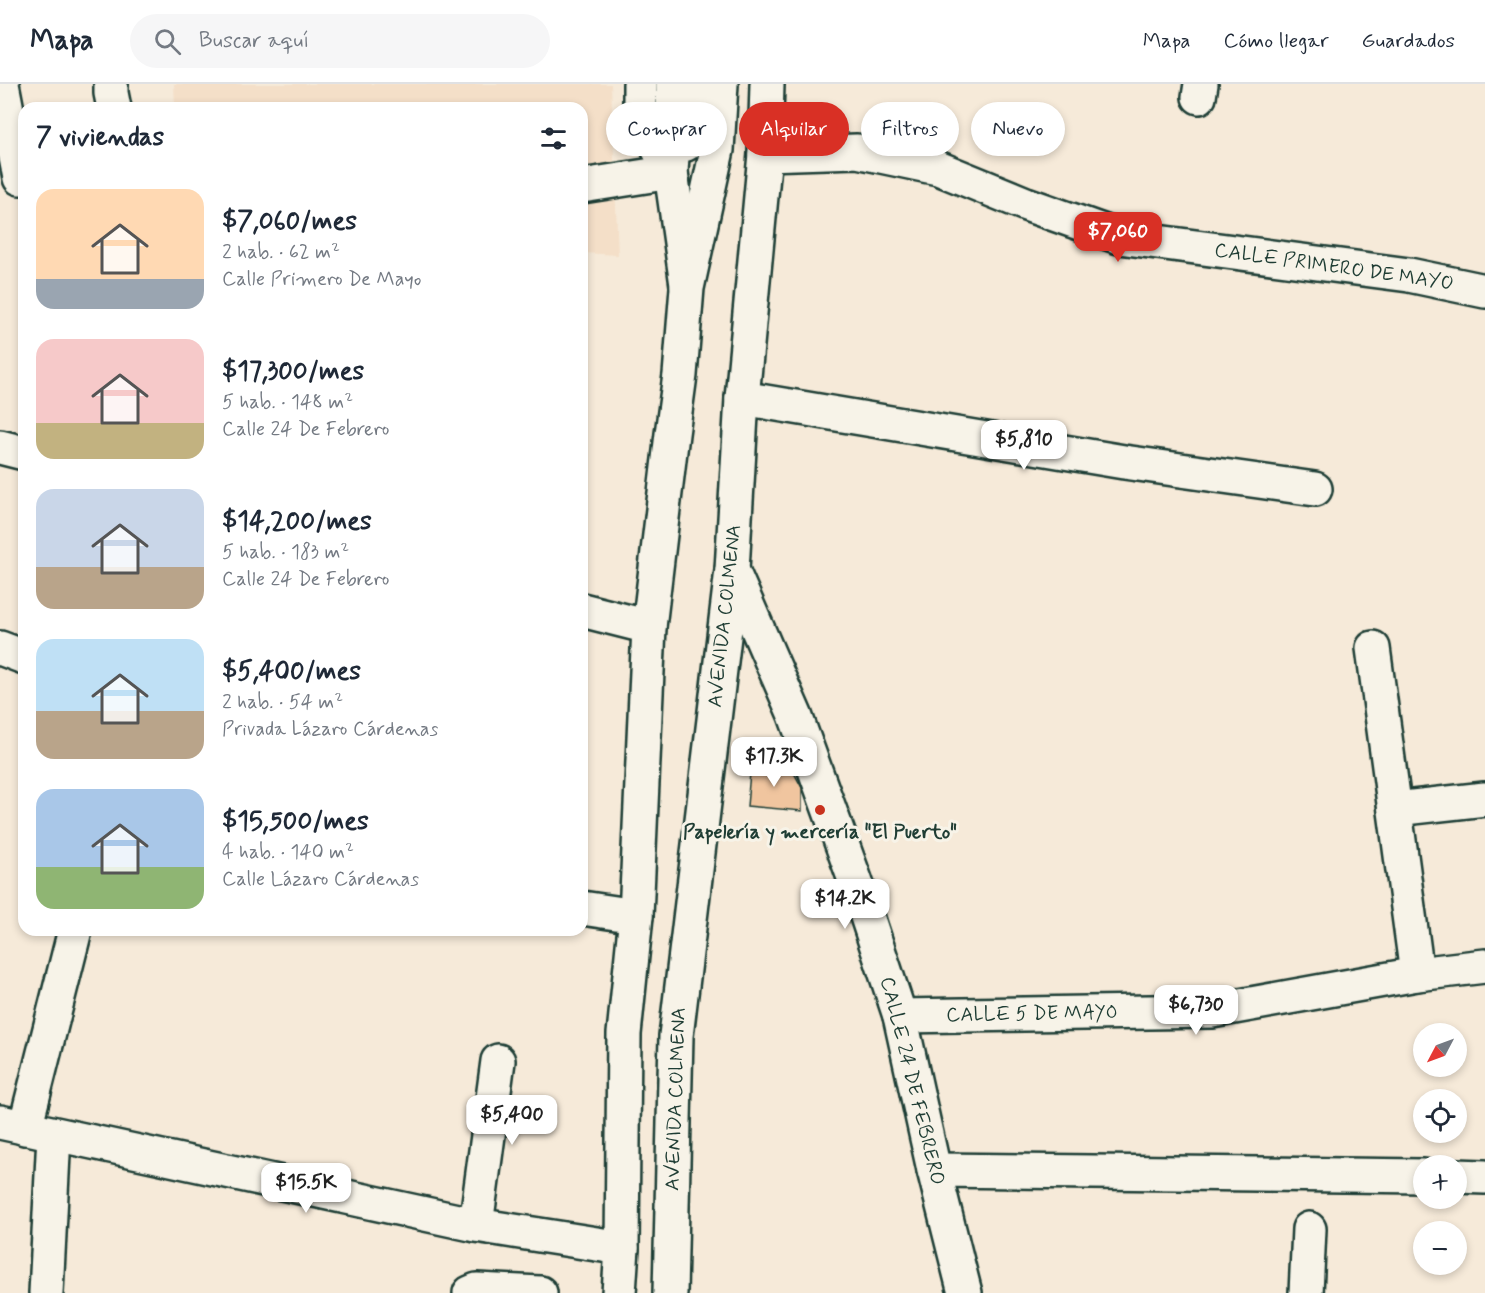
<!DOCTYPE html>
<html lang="es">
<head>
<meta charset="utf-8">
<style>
	:root { --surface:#fff; --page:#f6f6f7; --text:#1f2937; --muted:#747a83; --line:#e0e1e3; --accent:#d93025 }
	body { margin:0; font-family:Mynerve,sans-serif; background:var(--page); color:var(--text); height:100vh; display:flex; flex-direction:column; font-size:22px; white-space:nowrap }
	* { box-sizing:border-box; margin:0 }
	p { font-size:20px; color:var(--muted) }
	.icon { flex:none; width:33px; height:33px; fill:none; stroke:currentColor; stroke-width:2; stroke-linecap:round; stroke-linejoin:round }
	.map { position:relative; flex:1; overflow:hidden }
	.sheet { position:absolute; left:18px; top:18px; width:570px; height:834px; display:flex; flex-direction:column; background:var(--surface); border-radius:18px; box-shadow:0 3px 9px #0003 }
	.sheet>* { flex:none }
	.banner { position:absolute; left:606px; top:18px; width:570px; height:54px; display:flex; gap:12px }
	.needle { width:39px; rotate:229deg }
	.tools { position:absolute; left:1413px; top:939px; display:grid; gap:12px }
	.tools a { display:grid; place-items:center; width:54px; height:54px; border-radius:50%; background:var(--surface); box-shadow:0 3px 9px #0003; font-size:30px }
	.price { position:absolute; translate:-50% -51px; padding:0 14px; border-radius:12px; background:#fff; color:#222; font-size:20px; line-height:39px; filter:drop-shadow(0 2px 3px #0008) }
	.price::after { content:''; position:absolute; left:50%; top:36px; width:18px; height:14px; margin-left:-9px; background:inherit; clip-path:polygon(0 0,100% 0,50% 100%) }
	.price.on { background:var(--accent); color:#fff }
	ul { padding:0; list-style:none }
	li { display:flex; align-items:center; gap:18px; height:150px; padding:0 18px }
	li span { display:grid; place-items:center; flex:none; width:168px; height:120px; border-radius:18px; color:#555 }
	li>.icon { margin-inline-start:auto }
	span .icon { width:72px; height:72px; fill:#fffc; stroke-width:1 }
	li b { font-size:26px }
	h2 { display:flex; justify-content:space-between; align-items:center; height:72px; padding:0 18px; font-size:26px }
	.chip { padding:0 21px; border-radius:27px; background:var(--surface); box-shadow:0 3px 9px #0003; font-size:21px; line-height:54px }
	.chip.on { background:var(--accent); color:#fff }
	header { display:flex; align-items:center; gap:36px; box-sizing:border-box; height:84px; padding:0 30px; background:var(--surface); border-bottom:2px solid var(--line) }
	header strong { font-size:28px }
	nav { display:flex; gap:33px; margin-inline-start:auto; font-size:21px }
	.search { width:420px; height:54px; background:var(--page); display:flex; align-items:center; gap:15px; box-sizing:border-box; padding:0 21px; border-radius:33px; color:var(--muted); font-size:22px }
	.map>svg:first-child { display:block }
	.built { fill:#f4dfc8 }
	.building { fill:#f0c59f; stroke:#1f3d34; stroke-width:1.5 }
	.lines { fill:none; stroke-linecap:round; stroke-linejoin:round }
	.minor-casing { stroke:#1f3d34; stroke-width:38 }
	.major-casing { stroke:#1f3d34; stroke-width:38 }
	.minor { stroke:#f7f3e8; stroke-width:33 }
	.major { stroke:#f7f3e8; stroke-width:33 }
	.poi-dot { fill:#c8321e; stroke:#f7f3e8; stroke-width:2 }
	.labels { text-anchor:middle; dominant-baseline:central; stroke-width:6; stroke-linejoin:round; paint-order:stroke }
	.street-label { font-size:20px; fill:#1f3d34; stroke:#f7f3e8 }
	.poi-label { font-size:20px; font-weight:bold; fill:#1f3d34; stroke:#f7f3e8 }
</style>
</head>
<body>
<header>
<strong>Mapa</strong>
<div class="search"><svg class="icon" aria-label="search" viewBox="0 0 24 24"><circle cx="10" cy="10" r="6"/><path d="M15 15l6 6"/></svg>Buscar aquí</div>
<nav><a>Mapa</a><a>Cómo llegar</a><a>Guardados</a></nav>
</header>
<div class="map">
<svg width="1485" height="1209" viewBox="0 0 1485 1209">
	<rect width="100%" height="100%" fill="#f6ead9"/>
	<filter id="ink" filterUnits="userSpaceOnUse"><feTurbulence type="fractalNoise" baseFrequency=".0167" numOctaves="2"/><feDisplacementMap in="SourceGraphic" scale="12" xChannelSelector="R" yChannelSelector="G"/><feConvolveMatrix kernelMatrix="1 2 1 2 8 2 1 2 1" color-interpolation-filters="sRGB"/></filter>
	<g filter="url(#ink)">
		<polygon class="built" points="174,0 611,0 618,171 582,169 582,24 175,24"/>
		<polygon class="building" points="751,678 793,687 802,704 802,727 747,722"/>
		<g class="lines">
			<g class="minor-casing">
				<g id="minor">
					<polyline points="2,0 20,94"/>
					<polyline points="111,0 111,9 114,24"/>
					<polyline points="640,0 640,31 670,86"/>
					<polyline points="673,0 674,39 671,88 687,201"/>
					<polyline points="1199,13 1201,0"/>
					<polyline points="686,60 696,40 696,0"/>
					<polyline points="765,70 857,67 938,84 1026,120 1119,153 1409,191 1485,207"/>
					<polyline points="582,102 671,88"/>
					<polyline points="742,314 1124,378 1315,405"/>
					<polyline points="0,363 24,369"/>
					<polyline points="732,486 795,631 855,796 900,932 934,1086 965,1209"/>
					<polyline points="582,526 649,543"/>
					<polyline points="0,564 24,573"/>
					<polyline points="1373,564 1417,890"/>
					<polyline points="1395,725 1485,715"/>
					<polyline points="582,824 636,832"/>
					<polyline points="900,932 1212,927 1417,890 1485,882"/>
					<polyline points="0,1038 476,1141 622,1164"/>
					<polyline points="25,1044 75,846"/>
					<polyline points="934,1086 1424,1092"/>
					<polyline points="1456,1092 1485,1093"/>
					<polyline points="476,1141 498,977"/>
					<polyline points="46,1209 54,1051"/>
					<polyline points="470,1209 477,1206 540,1209"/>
					<polyline points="1306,1209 1309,1145"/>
				</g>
			</g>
			<g class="major-casing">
				<g id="major">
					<polyline points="619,1209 622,1164 624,950 636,832 649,543 672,350 680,291 687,204 717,66 721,0"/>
					<polyline points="670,1209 676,952 732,486 742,314 765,70 767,0"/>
				</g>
			</g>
			<use href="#minor" class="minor"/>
			<use href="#major" class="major"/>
		</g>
	</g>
	<circle class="poi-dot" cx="820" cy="726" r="6"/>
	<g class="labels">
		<g class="street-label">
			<text transform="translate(1334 183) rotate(8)">CALLE PRIMERO DE MAYO</text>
			<text transform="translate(725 532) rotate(-84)">AVENIDA COLMENA</text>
			<text transform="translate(1032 930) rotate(-1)">CALLE 5 DE MAYO</text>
			<text transform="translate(912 997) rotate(76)">CALLE 24 DE FEBRERO</text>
			<text transform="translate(676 1015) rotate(-88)">AVENIDA COLMENA</text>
		</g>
		<g class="poi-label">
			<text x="820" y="748">Papelería y mercería "El Puerto"</text>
		</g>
	</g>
</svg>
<div class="tools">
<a><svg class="needle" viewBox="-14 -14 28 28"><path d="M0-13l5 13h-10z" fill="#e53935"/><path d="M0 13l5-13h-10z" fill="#747a83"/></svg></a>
<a><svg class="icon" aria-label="locate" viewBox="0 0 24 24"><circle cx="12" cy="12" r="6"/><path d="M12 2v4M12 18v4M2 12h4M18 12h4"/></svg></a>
<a>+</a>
<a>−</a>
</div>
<b class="price on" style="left:1118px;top:179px">$7,060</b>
<b class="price" style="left:1024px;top:387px">$5,810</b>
<b class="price" style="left:774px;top:704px">$17.3K</b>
<b class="price" style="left:845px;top:846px">$14.2K</b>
<b class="price" style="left:1196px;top:952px">$6,730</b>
<b class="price" style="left:512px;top:1062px">$5,400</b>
<b class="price" style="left:306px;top:1130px">$15.5K</b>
<div class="banner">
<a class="chip">Comprar</a>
<a class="chip on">Alquilar</a>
<a class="chip">Filtros</a>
<a class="chip">Nuevo</a>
</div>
<section class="sheet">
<h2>7 viviendas<svg class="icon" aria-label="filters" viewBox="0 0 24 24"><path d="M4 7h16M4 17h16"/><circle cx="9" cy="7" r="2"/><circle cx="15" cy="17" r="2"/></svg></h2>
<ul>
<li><span style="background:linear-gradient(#ffd9b3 75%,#9aa5b1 0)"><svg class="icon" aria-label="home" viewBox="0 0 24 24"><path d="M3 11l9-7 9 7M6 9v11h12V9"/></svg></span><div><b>$7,060/mes</b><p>2 hab. · 62 m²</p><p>Calle Primero De Mayo</p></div></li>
<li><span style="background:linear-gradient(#f6c9c9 70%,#c2b280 0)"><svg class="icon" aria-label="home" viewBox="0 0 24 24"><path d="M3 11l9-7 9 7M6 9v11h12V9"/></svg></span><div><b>$17,300/mes</b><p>5 hab. · 148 m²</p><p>Calle 24 De Febrero</p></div></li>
<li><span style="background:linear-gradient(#c9d6e8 65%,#b9a48a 0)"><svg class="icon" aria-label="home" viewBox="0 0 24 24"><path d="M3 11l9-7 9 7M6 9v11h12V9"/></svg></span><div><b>$14,200/mes</b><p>5 hab. · 183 m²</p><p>Calle 24 De Febrero</p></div></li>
<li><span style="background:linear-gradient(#bfe0f5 60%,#b9a48a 0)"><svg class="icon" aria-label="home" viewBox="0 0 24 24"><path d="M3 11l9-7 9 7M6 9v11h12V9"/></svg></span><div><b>$5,400/mes</b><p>2 hab. · 54 m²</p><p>Privada Lázaro Cárdenas</p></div></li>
<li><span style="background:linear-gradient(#a9c7e8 65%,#8fb573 0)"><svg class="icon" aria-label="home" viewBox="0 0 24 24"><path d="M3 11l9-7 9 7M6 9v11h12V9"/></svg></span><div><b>$15,500/mes</b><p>4 hab. · 140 m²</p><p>Calle Lázaro Cárdenas</p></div></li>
</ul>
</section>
</div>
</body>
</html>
